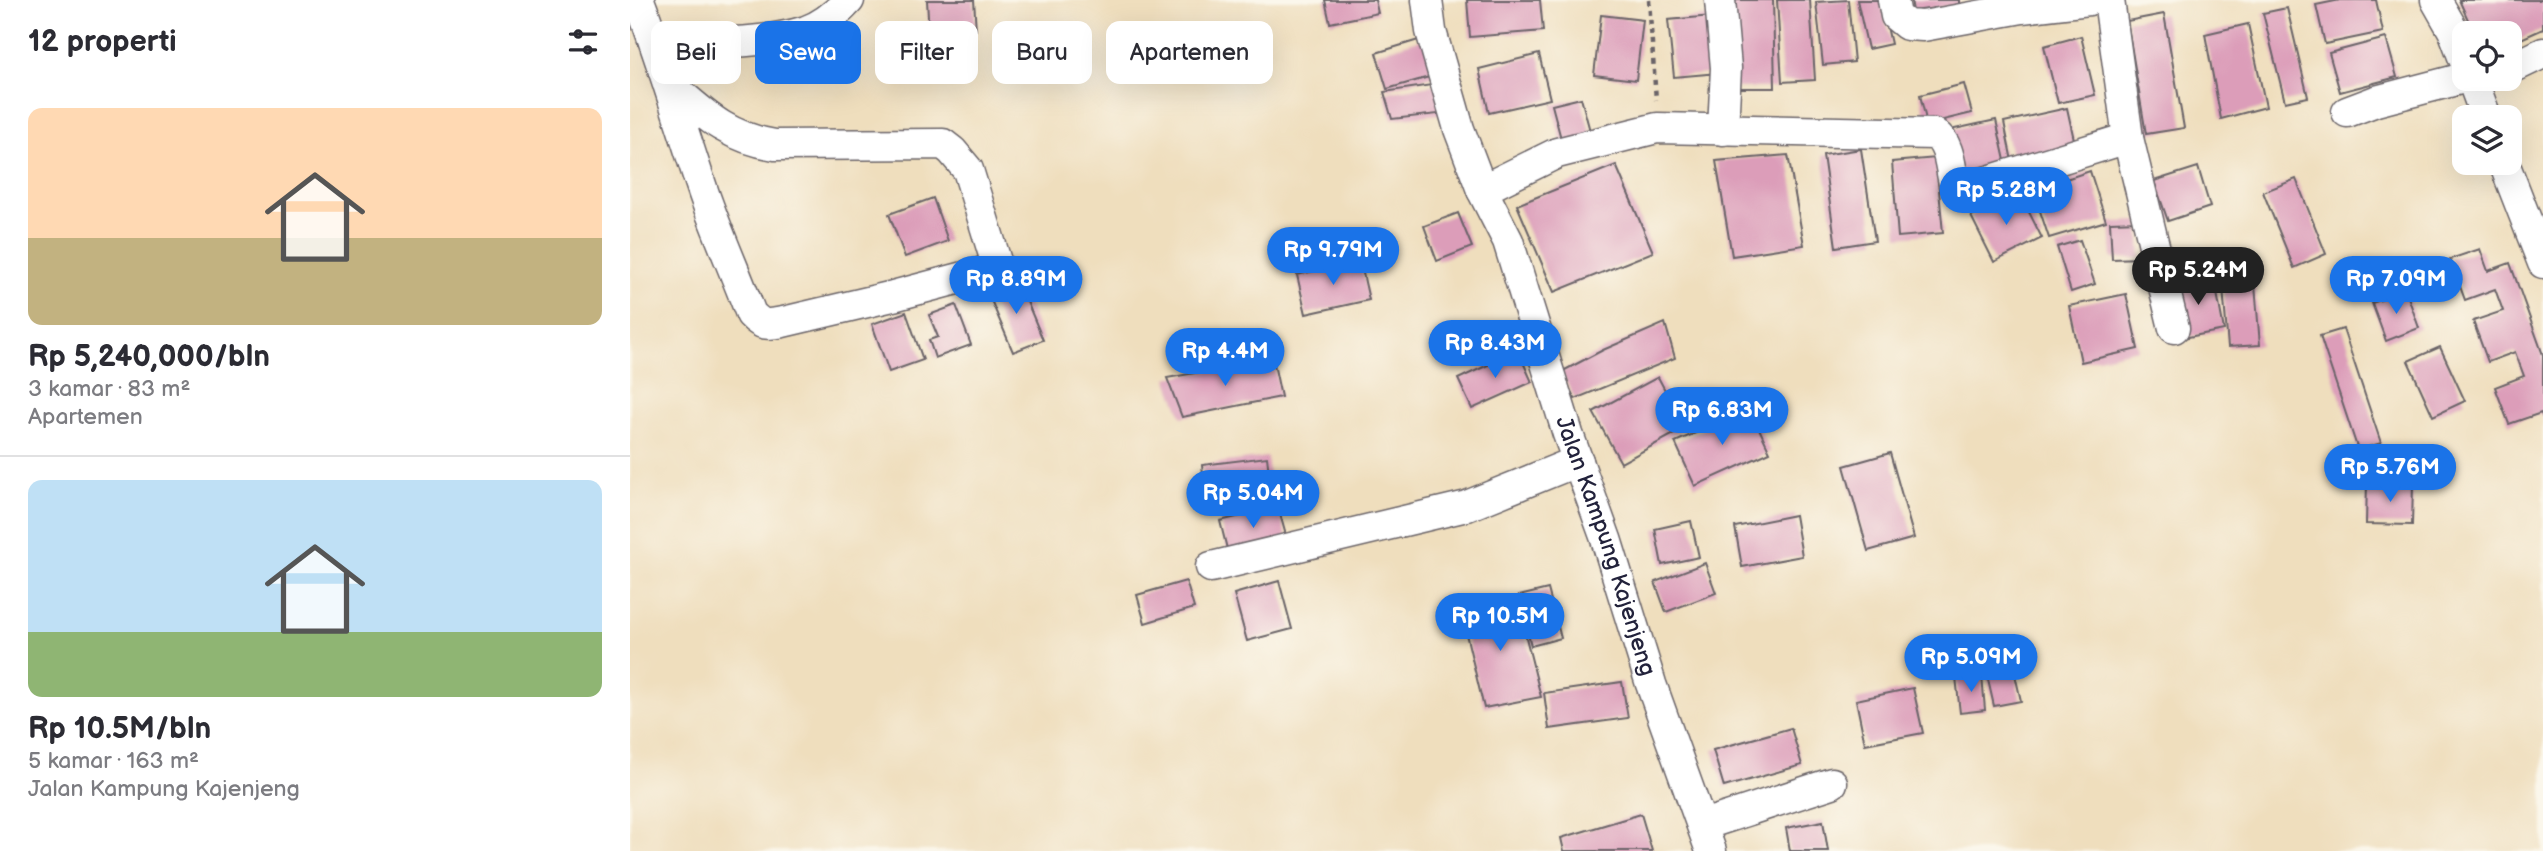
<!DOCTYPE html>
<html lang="id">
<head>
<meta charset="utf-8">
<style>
	body { margin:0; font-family:"Balsamiq Sans",sans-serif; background:#f2f2f3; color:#2b2b33; height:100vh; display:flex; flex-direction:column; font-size:26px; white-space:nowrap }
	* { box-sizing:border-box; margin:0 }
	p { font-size:23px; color:#7c7c81 }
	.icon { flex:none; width:38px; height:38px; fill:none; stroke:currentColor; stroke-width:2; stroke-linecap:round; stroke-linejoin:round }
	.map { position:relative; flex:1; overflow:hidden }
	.drawer { display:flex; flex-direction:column; background:#fff; width:630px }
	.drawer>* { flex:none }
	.hud { position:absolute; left:21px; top:21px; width:665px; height:63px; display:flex; gap:14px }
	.buttons { position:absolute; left:1822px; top:21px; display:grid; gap:14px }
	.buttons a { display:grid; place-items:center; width:70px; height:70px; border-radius:14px; background:#fff; box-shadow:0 7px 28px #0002; font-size:35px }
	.price { position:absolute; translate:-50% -60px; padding:0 16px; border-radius:24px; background:#1a73e8; color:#fff; font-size:23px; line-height:46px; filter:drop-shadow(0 2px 4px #0008) }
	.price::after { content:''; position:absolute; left:50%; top:42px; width:21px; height:16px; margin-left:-10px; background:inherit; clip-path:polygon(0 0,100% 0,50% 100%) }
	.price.current { background:#222; color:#fff }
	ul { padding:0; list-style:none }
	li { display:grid; align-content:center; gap:14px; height:371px; padding:0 28px }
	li+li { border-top:2px solid #e1e1e2 }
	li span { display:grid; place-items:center; height:217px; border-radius:14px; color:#555 }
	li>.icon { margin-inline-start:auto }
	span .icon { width:126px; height:126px; fill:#fffc; stroke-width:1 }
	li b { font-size:30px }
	h2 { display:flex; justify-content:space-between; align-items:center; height:84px; padding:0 28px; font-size:30px }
	.pill { padding:0 24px; border-radius:14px; background:#fff; box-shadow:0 7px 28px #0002; font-size:24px; line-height:63px }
	.pill.current { background:#1a73e8; color:#fff }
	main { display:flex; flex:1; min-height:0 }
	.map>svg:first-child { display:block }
	.building { fill:#dc9db9 }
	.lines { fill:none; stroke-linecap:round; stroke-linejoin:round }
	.street-casing { stroke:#6a6468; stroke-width:33 }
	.path { stroke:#6a6468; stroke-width:4.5; stroke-dasharray:5 5; stroke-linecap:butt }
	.street { stroke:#fff; stroke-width:30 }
	.labels { text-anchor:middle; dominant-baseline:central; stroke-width:7; stroke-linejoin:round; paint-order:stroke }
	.street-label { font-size:23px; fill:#22223b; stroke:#fbf7ec }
</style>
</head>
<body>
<main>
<section class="drawer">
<h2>12 properti<svg class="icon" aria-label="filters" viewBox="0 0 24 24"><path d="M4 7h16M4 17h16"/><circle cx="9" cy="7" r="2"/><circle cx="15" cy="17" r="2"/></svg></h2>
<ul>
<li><span style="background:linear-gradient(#ffd9b3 60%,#c2b280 0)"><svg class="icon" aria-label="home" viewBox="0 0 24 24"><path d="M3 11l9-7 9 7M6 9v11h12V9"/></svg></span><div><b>Rp 5,240,000/bln</b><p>3 kamar · 83 m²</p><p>Apartemen</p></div></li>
<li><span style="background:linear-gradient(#bfe0f5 70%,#8fb573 0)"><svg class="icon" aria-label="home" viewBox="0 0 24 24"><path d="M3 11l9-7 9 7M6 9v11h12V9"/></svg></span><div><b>Rp 10.5M/bln</b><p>5 kamar · 163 m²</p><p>Jalan Kampung Kajenjeng</p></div></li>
</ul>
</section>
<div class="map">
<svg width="1913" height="851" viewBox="0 0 1913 851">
	<rect width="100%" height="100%" fill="#fbf7ec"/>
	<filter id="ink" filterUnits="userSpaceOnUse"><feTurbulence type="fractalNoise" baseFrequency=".0143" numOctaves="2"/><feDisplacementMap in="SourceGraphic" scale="14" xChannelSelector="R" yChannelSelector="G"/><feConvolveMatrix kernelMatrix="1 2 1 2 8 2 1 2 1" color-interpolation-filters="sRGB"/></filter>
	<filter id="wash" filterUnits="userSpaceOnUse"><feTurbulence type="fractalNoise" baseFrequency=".00686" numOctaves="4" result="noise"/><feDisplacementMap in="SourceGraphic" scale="28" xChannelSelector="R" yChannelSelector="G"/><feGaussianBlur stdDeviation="1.57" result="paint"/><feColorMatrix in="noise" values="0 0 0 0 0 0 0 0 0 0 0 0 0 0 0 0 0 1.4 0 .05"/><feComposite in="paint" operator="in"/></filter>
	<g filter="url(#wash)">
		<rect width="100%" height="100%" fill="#efdebd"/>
		<g id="blocks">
			<g class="building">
				<polygon points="297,0 344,0 346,30 299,33"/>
				<polygon points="695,0 745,0 748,13 700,23"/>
				<polygon points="837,0 910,0 913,31 840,37"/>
				<polygon points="1101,0 1143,0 1145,88 1102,88"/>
				<polygon points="1147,0 1180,0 1185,80 1152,82"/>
				<polygon points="1218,0 1224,62 1193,65 1186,2"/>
				<polygon points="1227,0 1251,0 1261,44 1238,49"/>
				<polygon points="1281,0 1329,0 1329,5 1283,11"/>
				<polygon points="1710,0 1746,0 1753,32 1695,44 1686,5"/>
				<polygon points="1829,0 1913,0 1913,29 1880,44 1880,33 1844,33"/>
				<polygon points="1657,8 1678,97 1655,102 1633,13"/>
				<polygon points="1534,14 1554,128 1516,134 1497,21"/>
				<polygon points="971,15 1013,20 1006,80 964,75"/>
				<polygon points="1082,16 1088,73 1044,77 1038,20"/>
				<polygon points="1618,24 1636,107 1591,119 1575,34"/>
				<polygon points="1451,36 1465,95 1428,103 1414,46"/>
				<polygon points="795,38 806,75 757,89 746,53"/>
				<polygon points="1756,38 1767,77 1710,92 1699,53"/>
				<polygon points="909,54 920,99 859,113 849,69"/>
				<polygon points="808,84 818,113 762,119 754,92"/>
				<polygon points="1334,84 1342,113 1297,124 1290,95"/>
				<polygon points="951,98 963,142 934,150 922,105"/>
				<polygon points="1437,108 1447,153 1383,166 1374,122"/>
				<polygon points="1366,120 1378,174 1332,184 1320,130"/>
				<polygon points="1231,149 1245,241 1206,247 1193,155"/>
				<polygon points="1158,155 1174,245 1102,256 1086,161"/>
				<polygon points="1306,158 1313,233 1268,237 1262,162"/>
				<polygon points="986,165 1023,252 924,292 887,205"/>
				<polygon points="1568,167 1580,207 1538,221 1524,181"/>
				<polygon points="1460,171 1476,221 1419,238 1403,190"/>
				<polygon points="1666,179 1696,254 1664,268 1633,192"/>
				<polygon points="1389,192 1412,238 1364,262 1341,216"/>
				<polygon points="303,198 318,241 275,257 259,214"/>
				<polygon points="828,213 842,247 807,261 794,226"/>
				<polygon points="1509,221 1511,258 1482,259 1480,222"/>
				<polygon points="1450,240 1465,284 1441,292 1427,247"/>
				<polygon points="1850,249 1858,271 1880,263 1913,355 1913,418 1911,413 1879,424 1865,387 1894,376 1885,352 1858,362 1843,321 1873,311 1865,289 1835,300 1820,259"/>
				<polygon points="730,260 739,300 676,314 667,275"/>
				<polygon points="1624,273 1630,345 1598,347 1592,276"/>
				<polygon points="1584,277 1594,330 1553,338 1542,285"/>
				<polygon points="388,280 413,340 383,352 358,293"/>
				<polygon points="1776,291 1789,328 1756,341 1742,303"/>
				<polygon points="1496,294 1508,349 1451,362 1439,306"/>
				<polygon points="326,305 341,345 305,358 299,340 308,337 299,315"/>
				<polygon points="276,312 293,360 259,372 242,324"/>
				<polygon points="1035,323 1045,358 945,399 931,372 973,350"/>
				<polygon points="1713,329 1751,443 1728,450 1690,336"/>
				<polygon points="1810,347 1835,401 1803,416 1778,361"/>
				<polygon points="888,351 902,382 842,409 828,379"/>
				<polygon points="643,359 651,397 552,417 537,378"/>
				<polygon points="1028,377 1055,428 991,463 963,412"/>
				<polygon points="1120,409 1140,452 1065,486 1045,442"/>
				<polygon points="1260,453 1284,538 1238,551 1214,466"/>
				<polygon points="637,457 642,498 577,507 572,465"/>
				<polygon points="1737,482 1783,483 1782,525 1736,524"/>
				<polygon points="648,507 657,539 598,553 590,521"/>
				<polygon points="1165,515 1172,556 1112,567 1105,527"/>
				<polygon points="1061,521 1069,557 1032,565 1025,529"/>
				<polygon points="1075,563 1086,593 1036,612 1025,582"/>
				<polygon points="556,581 564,608 515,623 507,595"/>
				<polygon points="649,581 662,629 617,641 604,594"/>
				<polygon points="918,589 931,638 901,646 889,596"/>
				<polygon points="887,602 911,697 854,708 829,605"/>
				<polygon points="1381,657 1391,701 1364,706 1354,662"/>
				<polygon points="1352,675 1355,710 1330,713 1326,677"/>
				<polygon points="992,682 998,718 919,729 914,693"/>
				<polygon points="1283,688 1293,733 1235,744 1226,700"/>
				<polygon points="1161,728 1172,765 1094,787 1083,750"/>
				<polygon points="1011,814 1022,851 934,851 931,838"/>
				<polygon points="1193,821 1198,851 1160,851 1156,828"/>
			</g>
		</g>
	</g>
	<g filter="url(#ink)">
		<use href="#blocks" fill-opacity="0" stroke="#6a6468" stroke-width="2"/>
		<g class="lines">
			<g class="street-casing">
				<g id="street">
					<path d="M9,0C33,64 52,129 74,194C88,234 106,274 121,314C132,326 137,325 153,322L263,296L368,268L338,170L322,151L313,144L145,145C95,137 73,113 37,82"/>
					<path id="s1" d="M797,0L801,31L829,129L852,190L878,241L938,434L976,539L1021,684L1081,851"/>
					<polyline points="1090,0 1096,68 1093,130"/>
					<polyline points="1263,0 1266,16 1277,25 1293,26 1392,8 1459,0"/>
					<polyline points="1479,0 1498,138 1544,328"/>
					<polyline points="1806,0 1823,30 1834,59"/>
					<path d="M26,44C73,42 131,45 176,31C193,25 207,13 219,0"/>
					<polyline points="1880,69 1913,53"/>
					<polyline points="1842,79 1856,117"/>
					<polyline points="1717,112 1746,101 1834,78"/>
					<polyline points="1874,163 1913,263"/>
					<path d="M852,190L927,153L1027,128L1305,134C1320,144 1320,167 1324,183L1328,188L1332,189L1498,138"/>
					<polyline points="581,567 837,506 948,461"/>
					<polyline points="1073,825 1202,783"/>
				</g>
			</g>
			<polyline class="path" points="1019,0 1026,100"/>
			<use href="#street" class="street"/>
		</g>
	</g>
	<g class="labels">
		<g class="street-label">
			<text stroke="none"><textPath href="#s1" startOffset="576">Jalan Kampung Kajenjeng</textPath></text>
		</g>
	</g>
</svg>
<div class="buttons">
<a><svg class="icon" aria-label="locate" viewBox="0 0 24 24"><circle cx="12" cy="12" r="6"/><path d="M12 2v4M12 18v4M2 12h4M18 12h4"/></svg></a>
<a><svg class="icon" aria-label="layers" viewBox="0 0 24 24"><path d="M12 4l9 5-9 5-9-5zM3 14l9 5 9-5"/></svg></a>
</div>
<b class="price" style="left:1376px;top:227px">Rp 5.28M</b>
<b class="price" style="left:703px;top:287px">Rp 9.79M</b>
<b class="price current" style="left:1568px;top:307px">Rp 5.24M</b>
<b class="price" style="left:386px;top:316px">Rp 8.89M</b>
<b class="price" style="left:1766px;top:316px">Rp 7.09M</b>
<b class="price" style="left:865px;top:380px">Rp 8.43M</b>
<b class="price" style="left:595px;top:388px">Rp 4.4M</b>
<b class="price" style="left:1092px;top:447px">Rp 6.83M</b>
<b class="price" style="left:1760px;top:504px">Rp 5.76M</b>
<b class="price" style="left:623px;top:530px">Rp 5.04M</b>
<b class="price" style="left:870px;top:653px">Rp 10.5M</b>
<b class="price" style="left:1341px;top:694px">Rp 5.09M</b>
<div class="hud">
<a class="pill">Beli</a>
<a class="pill current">Sewa</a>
<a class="pill">Filter</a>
<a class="pill">Baru</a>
<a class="pill">Apartemen</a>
</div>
</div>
</main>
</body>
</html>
